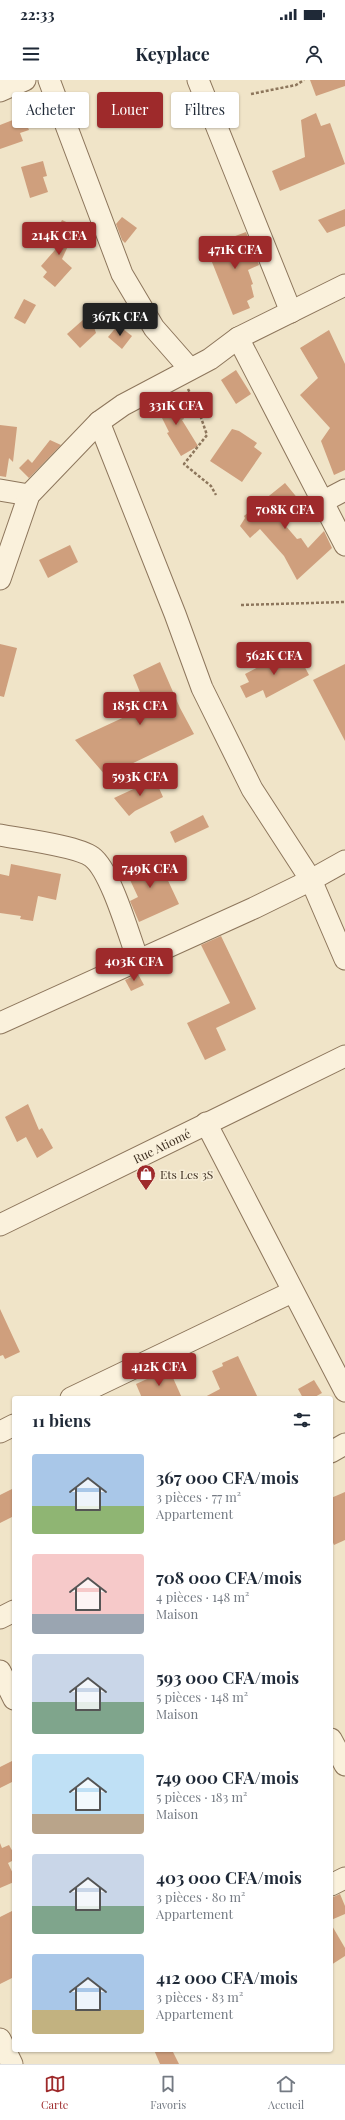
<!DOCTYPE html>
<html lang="fr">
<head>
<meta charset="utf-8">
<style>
	body { margin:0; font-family:"Playfair Display",serif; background:#f6f6f7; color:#1f2937; height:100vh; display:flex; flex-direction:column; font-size:15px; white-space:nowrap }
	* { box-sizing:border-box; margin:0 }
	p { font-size:13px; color:#747a83 }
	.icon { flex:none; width:22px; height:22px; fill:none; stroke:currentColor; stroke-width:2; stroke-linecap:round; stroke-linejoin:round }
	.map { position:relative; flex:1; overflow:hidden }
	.drawer { position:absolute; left:12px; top:1316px; width:321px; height:656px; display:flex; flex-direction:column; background:#fff; border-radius:4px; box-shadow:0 1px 3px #0004 }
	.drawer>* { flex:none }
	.top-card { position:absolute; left:12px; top:12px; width:321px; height:36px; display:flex; gap:8px }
	.price { position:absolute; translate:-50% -34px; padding:0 9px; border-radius:4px; background:#9e2a2b; color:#fff; font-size:13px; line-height:26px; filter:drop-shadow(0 1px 2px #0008) }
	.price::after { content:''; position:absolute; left:50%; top:24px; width:12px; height:9px; margin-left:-6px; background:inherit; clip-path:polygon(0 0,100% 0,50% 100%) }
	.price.on { background:#222; color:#fff }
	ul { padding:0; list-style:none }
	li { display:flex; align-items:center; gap:12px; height:100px; padding:0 20px }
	li span { display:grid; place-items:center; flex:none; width:112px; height:80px; border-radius:4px; color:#555 }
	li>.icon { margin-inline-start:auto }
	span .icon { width:48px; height:48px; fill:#fffc; stroke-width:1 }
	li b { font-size:17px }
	h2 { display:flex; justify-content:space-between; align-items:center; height:48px; padding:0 20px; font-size:17px }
	.tag { padding:0 14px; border-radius:4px; background:#fff; box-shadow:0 1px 3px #0004; font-size:14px; line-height:36px }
	.tag.on { background:#9e2a2b; color:#fff }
	.status { display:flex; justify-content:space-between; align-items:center; height:28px; padding:0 20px; background:#fff; direction:ltr }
	.status svg { height:11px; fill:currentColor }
	header { display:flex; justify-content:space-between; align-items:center; height:52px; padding:0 20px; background:#fff; font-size:18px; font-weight:700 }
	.tab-bar { display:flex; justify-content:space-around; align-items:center; height:56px; border-top:1px solid #e0e1e3; background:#fff; font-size:11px; color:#747a83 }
	.tab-bar a { display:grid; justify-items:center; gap:2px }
	.tab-bar .on { color:#9e2a2b }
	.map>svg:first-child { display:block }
	.building { fill:#cf9f7d }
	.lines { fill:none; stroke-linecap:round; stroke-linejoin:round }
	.minor-casing { stroke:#8d765c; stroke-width:23 }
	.path { stroke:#8d765c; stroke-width:2.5; stroke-dasharray:3 2; stroke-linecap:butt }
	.minor { stroke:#faf1dc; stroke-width:21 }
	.labels { text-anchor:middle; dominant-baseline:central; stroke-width:3; stroke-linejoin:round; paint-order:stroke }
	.street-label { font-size:12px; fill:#3d2e20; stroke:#f7eed8 }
	.poi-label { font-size:12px; fill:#3d2e20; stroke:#f7eed8; text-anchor:start }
</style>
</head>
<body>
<div class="status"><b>22:33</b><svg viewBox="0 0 49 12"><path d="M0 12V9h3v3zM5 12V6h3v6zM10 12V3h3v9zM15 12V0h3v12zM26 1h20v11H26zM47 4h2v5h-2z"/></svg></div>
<header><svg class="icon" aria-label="menu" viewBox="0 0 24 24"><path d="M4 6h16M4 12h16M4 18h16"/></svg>Keyplace<svg class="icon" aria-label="person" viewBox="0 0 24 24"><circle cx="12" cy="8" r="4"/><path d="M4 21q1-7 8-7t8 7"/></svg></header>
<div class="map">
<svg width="345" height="1984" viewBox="0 0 345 1984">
	<rect width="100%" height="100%" fill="#f0e4c8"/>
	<g class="building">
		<polygon points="310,0 345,0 345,6 316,16"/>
		<polygon points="316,33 321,46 330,43 345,84 280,111 272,91 305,77 301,40"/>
		<polygon points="23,36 29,50 20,53 23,61 0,69 0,45"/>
		<polygon points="43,81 47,96 43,97 48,112 30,118 21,87"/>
		<polygon points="345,129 345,146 327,153 318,140"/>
		<polygon points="122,137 137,148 125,163 122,160 116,144"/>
		<polygon points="62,140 77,147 62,179 72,188 55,207 43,197 47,192 41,186 61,163 57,161 60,153 57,150"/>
		<polygon points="246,152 259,185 248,190 253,204 251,205 254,217 247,221 250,228 233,235 206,167"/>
		<polygon points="24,219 36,225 25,244 14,238"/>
		<polygon points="91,238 96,253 80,268 67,254 84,239"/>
		<polygon points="118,245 132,256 122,269 108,257"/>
		<polygon points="329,250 345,284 345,390 334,395 321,361 330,348 300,315 318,298 300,268"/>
		<polygon points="236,290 251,314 236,324 221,300"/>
		<polygon points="173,315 184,339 182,340 198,366 181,376 167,353 169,352 155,324"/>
		<polygon points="0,345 17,347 13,382 9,378 6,397 0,396"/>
		<polygon points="232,349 239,351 257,363 254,367 262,373 242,402 210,381"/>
		<polygon points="50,360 61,365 29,398 19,388 28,379 32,383"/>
		<polygon points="285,403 304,426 285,445 297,459 301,458 308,468 324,451 332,468 297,500 284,476 260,449 250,458 240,446 245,438 244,436"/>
		<polygon points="70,465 78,482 48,498 39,480"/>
		<polygon points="0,564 17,568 4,617 0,616"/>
		<polygon points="289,571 294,582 300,578 309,595 266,618 263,610 246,618 240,606 249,602 245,594"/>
		<polygon points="160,582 180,628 194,654 106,696 75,660 146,627 133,595"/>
		<polygon points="345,584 345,661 313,600"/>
		<polygon points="155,699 163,717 135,731 129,736 114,718"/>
		<polygon points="203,735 209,747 175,763 170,752"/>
		<polygon points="156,775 179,824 139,842 130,821 138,817 124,787 137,781 138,783"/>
		<polygon points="11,784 61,794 56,820 38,816 33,841 20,839 21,836 0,833 0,794 9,796"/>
		<polygon points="221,856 256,929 216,948 226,970 205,980 187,943 230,923 201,865"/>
		<polygon points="138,894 144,905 131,911 125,900"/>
		<polygon points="28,1024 39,1050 42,1048 53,1068 37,1078 26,1057 17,1062 5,1037"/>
		<polygon points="0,1229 20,1272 5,1279 3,1275 0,1276"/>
		<polygon points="238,1276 258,1318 203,1318 220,1309 212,1291 223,1286 222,1283"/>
		<polygon points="169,1289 182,1318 142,1318 136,1304"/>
		<polygon points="314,1300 322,1313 313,1318 303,1318 298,1309"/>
		<polygon points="14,1408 14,1436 0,1443 0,1415"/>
		<polygon points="345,1412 345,1460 334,1465 331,1458 331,1418"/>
		<polygon points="14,1680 14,1701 0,1708 0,1687"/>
		<polygon points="0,1763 2,1768 9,1765 14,1774 14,1780 8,1783 14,1796 14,1802 0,1808"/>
		<polygon points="340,1814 345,1826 345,1834 331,1840 331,1818"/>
		<polygon points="14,1830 14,1897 0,1904 0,1837"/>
		<polygon points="331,1844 345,1868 345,1876 331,1885"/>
		<polygon points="154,1970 172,1970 179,1984 160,1984"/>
	</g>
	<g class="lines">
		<g class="minor-casing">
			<g id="minor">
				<polyline points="49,0 122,194 154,248 190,289"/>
				<polyline points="198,0 291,232"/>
				<polyline points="0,11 25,0"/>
				<polyline points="238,258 345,465"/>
				<polyline points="99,342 175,534 202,608 252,709 311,800 345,879"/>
				<polyline points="0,410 29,415"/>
				<polyline points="324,421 345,410"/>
				<polyline points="0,499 29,415 99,342 123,325 210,279 238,258 345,205"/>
				<path d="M0,755C20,759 78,766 92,777C111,791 129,856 138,880"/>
				<polyline points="0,943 254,828 311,800 345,781"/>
				<polyline points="206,1043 345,1311"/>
				<path id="s1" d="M0,1145L345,976"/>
				<polyline points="71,1318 292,1212"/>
				<polyline points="0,1352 14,1345"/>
				<polyline points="331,1372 345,1364"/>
				<polyline points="0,1538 14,1531"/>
				<polyline points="0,1591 14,1619"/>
				<polyline points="331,1659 345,1685"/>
				<polyline points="331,1805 345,1798"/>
				<polyline points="0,1959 12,1984"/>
			</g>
		</g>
		<g class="path">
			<polyline points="251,14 296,5 304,0"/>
			<polyline points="188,309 198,329 207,355 184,384 211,406 216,415"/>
			<polyline points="241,525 345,522"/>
		</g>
		<use href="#minor" class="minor"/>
	</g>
	<defs>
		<g id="shop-pin" transform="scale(1)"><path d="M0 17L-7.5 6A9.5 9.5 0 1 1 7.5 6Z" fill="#9e2a2b" stroke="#f7eed8"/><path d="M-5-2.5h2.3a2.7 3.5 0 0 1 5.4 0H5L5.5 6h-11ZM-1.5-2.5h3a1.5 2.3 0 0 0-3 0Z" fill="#fff"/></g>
	</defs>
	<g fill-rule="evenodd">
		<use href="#shop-pin" x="146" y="1094"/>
	</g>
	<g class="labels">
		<g class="street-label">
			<text stroke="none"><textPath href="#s1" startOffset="180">Rue Atiomé</textPath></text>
		</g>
		<g class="poi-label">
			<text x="160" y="1094">Ets Les 3S</text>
		</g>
	</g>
</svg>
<b class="price" style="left:59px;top:176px">214K CFA</b>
<b class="price" style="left:235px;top:190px">471K CFA</b>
<b class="price on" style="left:120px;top:257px">367K CFA</b>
<b class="price" style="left:176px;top:346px">331K CFA</b>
<b class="price" style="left:285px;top:450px">708K CFA</b>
<b class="price" style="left:274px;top:596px">562K CFA</b>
<b class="price" style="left:140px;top:646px">185K CFA</b>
<b class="price" style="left:140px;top:717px">593K CFA</b>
<b class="price" style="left:150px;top:809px">749K CFA</b>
<b class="price" style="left:134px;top:902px">403K CFA</b>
<b class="price" style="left:159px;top:1307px">412K CFA</b>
<div class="top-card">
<a class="tag">Acheter</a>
<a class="tag on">Louer</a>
<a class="tag">Filtres</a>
</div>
<section class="drawer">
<h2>11 biens<svg class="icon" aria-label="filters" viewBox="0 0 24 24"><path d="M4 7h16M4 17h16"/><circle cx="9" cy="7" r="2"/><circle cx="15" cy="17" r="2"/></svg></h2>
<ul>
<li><span style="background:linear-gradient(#a9c7e8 65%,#8fb573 0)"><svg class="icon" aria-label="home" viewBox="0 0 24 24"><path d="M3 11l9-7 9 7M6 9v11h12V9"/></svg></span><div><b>367 000 CFA/mois</b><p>3 pièces · 77 m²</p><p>Appartement</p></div></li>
<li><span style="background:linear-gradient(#f6c9c9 75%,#9aa5b1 0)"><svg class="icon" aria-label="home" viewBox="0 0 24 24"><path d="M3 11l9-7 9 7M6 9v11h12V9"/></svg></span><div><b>708 000 CFA/mois</b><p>4 pièces · 148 m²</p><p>Maison</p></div></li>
<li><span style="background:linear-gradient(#c9d6e8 60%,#7fa58c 0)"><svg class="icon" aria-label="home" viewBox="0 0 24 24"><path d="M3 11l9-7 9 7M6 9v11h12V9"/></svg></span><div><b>593 000 CFA/mois</b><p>5 pièces · 148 m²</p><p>Maison</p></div></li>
<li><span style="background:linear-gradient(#bfe0f5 75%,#b9a48a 0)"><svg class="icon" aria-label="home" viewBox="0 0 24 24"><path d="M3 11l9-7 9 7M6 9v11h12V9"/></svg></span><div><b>749 000 CFA/mois</b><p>5 pièces · 183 m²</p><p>Maison</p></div></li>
<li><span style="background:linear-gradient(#c9d6e8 65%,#7fa58c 0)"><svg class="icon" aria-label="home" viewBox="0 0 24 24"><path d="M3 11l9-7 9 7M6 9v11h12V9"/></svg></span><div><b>403 000 CFA/mois</b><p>3 pièces · 80 m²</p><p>Appartement</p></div></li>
<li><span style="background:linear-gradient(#a9c7e8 70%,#c2b280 0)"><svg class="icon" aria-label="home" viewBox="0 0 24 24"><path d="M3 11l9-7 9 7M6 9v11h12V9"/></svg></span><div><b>412 000 CFA/mois</b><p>3 pièces · 83 m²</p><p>Appartement</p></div></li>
</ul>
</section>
</div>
<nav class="tab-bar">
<a class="on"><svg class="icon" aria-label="map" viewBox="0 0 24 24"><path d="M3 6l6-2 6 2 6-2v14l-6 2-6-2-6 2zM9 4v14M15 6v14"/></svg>Carte</a>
<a><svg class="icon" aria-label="saved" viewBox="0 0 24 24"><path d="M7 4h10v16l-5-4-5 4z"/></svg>Favoris</a>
<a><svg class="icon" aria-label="home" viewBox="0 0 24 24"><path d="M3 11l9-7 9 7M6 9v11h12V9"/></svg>Accueil</a>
</nav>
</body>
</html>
